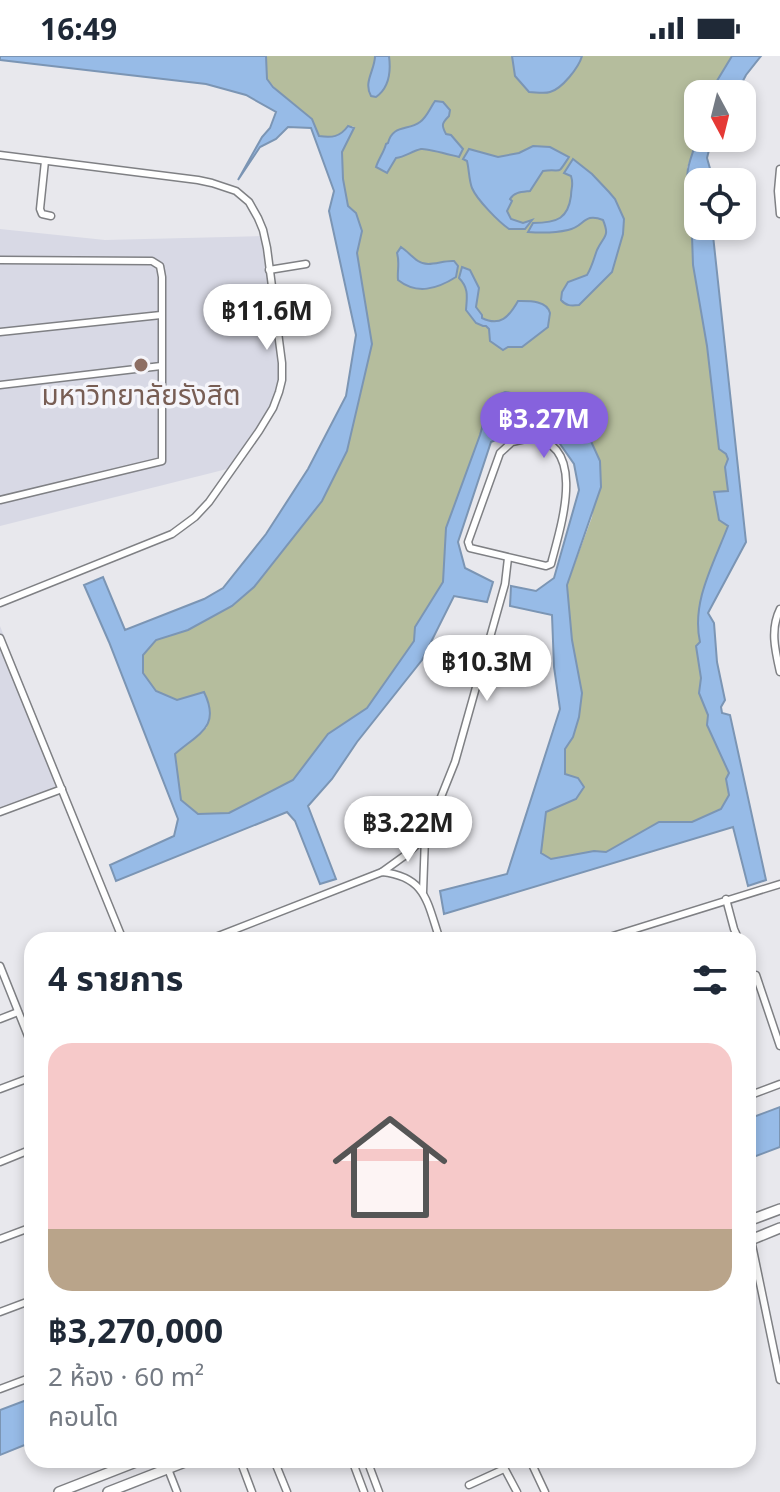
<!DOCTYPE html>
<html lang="th">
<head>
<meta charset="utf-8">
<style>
	body { margin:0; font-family:"Noto Sans","Noto Sans Thai",sans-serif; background:#f6f6f7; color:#1f2937; height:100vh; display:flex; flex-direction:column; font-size:30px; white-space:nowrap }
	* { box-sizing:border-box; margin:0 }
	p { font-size:26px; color:#747a83 }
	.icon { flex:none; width:44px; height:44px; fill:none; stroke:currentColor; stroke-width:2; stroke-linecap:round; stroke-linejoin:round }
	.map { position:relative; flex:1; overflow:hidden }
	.side { position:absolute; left:24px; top:876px; width:732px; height:536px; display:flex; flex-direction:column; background:#fff; border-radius:24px; box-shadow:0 4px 12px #0003 }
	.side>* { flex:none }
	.needle { width:52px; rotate:173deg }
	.buttons { position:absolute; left:684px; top:24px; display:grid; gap:16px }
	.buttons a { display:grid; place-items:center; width:72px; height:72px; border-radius:16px; background:#fff; box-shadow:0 4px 12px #0003; font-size:40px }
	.price { position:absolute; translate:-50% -68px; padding:0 18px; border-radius:28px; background:#fff; color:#222; font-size:26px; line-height:52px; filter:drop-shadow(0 2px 4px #0008) }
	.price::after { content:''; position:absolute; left:50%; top:48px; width:24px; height:18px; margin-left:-12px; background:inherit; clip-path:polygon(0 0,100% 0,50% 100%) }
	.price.current { background:#8662dd; color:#fff }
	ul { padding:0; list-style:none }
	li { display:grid; align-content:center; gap:16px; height:424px; padding:0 24px }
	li+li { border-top:2px solid #e0e1e3 }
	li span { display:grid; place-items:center; height:248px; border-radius:24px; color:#555 }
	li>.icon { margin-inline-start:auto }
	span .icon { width:144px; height:144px; fill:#fffc; stroke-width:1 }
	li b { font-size:34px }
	h2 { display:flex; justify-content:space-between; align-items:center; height:96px; padding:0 24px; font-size:34px }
	.status { display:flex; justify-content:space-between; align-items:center; height:56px; padding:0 40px; background:#fff; direction:ltr }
	.status svg { height:22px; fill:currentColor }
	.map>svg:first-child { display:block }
	.built { fill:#d8d9e5 }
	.green { fill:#b5bd9d }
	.water { fill:#97bbe7; stroke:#7b95b4; stroke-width:2 }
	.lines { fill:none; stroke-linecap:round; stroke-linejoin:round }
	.street-casing { stroke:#7f8084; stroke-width:9 }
	.primary-casing { stroke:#7f8084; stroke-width:12 }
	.street { stroke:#fff; stroke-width:6 }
	.primary { stroke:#fff; stroke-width:9 }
	.education-dot { fill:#8d6e63; stroke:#f5f5fa; stroke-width:3 }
	.labels { text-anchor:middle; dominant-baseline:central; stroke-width:7; stroke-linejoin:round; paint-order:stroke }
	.education-label { font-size:28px; fill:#785e54; stroke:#f5f5fa }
</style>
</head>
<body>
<div class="status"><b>16:49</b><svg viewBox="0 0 49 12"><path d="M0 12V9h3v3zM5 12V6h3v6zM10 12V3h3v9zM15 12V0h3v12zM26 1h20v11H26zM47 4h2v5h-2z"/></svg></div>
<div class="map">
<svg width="780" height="1436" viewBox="0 0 780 1436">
	<rect width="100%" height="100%" fill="#e8e8ed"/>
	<g class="built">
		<polygon points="0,173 105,184 266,180 283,324 274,353 239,410 0,470"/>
		<polygon points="0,570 65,731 0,754"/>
	</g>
	<path class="green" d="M266,0H732L709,38H698V82L687,112V130L691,143L693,209L707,290L719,393L726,398L728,403L725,411L729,435L714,437L729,470C714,506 691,546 700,586L696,591L701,622L699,637L708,659L707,669L729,717L727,723L729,739L721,753L693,766H659L606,796L594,795L551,803L541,797L546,756L576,743L565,719V692L573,681L579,661L582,637L572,584L567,529L592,461L600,405L490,343L480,379L446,472L443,526L415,571L414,585L367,652L328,678L293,724L229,757L198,758L181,744L175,698L207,671L177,644L156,635L143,617V599L156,584L188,574L232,550L254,531L347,395L372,289L357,197L362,175L356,157L348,150L343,123L342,96L354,72L353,70C341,79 333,82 319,80L267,23Z"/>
	<g class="water">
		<path d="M0,0H266L267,23L273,31L312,63L319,80C332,82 340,81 348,70L354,72L342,96L343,123L348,150L356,157L362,175L357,197L372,288L347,395L322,445L254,531L232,550L188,574L156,584L143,599V617L156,635L177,644L204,636C221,671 199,677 175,698L181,744L198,758L229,757L293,724L328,678L367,652L414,585L415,571L443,526L446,472L480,379L490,343L505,336L574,348L600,405L601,431L567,529L572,584L582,637L579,661L573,681L565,693V718L578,722L584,731L576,743L546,756L541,797L551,803L594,795L606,796L659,766H692L721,753L729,739L726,723L729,717L707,669L708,659L699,637L701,622L696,590L700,586C691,546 714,507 728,470L719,464L714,436L728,435L725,411L728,403L726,398L719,393L707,290L693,209L691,151L687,146L691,143C683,118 689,106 698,82H712L707,102L711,116L709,126H698V170H712L746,486L708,557L714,567L717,606L725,644L721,651L722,657L730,659L766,824L748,830L733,771L444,858L440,835L507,818L560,653L554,611L552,559L510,550L511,530L536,535L554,522L579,434L574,408L560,388L540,374L516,375L491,386L458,486L465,512L493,526L487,546L454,540L422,604L357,686L332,723L308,750L336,823L320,828L295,765L287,756L116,825L110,809L174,780L178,763L109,586L84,529L103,521L125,574L204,543L223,532L266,478L308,413L346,340L356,279L329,155L334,135L311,72L288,71L276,83L260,91L238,124L262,81L270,72L276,56L246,39L206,28L0,4Z"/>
		<path d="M375,0H389C391,15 390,31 376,41L371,40C363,26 375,14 375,0Z"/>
		<path d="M512,0H582C579,11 562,33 550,36C544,38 535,36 529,36L515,20Z"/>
		<polygon points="732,0 761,0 746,19 736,38 709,38"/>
		<path d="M435,45L443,46L450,54L449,60C442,67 441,69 446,78L451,79L463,93L459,101C451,99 426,92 421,93C412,95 405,101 396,102L387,117L376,111C379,102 384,96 386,88L388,87C393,68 408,75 420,66C427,61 430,52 435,45Z"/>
		<path d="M533,90L550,91L569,101C556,121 563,112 543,115L530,135C522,136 514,136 510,143L512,145L507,155L511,163L523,167L532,164L525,173H509C499,166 477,144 472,132C469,124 469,113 467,105L463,103L469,93L498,101L519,97Z"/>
		<path d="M573,103L592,118L609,136L615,143L624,163L623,178L612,216L579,249C571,250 566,250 561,244L562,236L568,226L587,219C592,211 594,202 597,194C604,179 610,181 603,164C583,156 585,171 568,174C555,177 541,177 528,176L533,167C558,167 568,162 571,140C571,131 574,129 571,120L564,117Z"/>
		<path d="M401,191C407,195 412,201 418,205C428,212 442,204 454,205L458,210L456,221C437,233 417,239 398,224C397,215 400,207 397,197Z"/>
		<path d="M462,211L470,214L479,232L476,251L482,259V262C500,271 509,261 518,245C528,245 547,244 550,257C550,258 548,269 548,271L522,291H508L503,294L490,285L489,273L486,270H483L476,267L466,254C467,241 469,232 459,222Z"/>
		<polygon points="780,1051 780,1091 748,1103 748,1063"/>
		<polygon points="32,1342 32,1386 0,1399 0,1354"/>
	</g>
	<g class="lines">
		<g class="street-casing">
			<g id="street">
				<polyline points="0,99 198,124 212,127 236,135 249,146 258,162 263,174 267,192 282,307 282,324 279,336 273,352 259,375 209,446 195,461 172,478 0,547"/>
				<polyline points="45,105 40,153 42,158 51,160"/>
				<polyline points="780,113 778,135 780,158"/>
				<polyline points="0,204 152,205 160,210 162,221 162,405 0,444"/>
				<polyline points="269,214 306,208"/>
				<polyline points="0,276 161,259"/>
				<polyline points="0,329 161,310"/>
				<path d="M530,382C588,386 561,470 552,504L551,508L546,510L470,492L468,486L500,397L512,386Z"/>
				<path d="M780,553C770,573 775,594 780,616"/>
				<polyline points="0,582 123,884"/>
				<polyline points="0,756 62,733"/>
				<polyline points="382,816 407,798 425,781"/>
				<polyline points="423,836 425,781 455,706 505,528 508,502"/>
				<polyline points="726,843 734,873 739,884"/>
				<path d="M208,884L382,816C427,821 427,847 440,884"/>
				<polyline points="600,884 780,828"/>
				<polyline points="0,910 32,990"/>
				<polyline points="756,919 780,990"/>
				<polyline points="0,963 18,956"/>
				<polyline points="0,1033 32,1021"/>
				<polyline points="748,1040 780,1028"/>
				<polyline points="0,1106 32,1093"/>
				<polyline points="0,1183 32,1171"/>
				<polyline points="751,1184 780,1324"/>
				<polyline points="0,1256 32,1244"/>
				<polyline points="0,1333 32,1321"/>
				<polyline points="240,1404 252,1436"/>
				<polyline points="274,1404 287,1436"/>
				<polyline points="352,1404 364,1436"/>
				<polyline points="367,1404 379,1436"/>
				<polyline points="500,1404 517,1436"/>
				<polyline points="530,1404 545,1436"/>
				<polyline points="168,1413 177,1436"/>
				<polyline points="469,1429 504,1413"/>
			</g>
		</g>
		<g class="primary-casing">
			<g id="primary">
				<polyline points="748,1165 780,1153"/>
				<polyline points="748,1185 780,1172"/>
				<polyline points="59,1436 141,1404"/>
				<polyline points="108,1436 190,1404"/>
			</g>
		</g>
		<use href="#street" class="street"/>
		<use href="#primary" class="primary"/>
	</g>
	<circle class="education-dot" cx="141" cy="309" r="8"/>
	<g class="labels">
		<g class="education-label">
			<text x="141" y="338">มหาวิทยาลัยรังสิต</text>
		</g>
	</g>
</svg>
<div class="buttons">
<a><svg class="needle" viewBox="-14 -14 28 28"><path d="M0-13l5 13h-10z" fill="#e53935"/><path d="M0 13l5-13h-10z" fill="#747a83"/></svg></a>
<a><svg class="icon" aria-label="locate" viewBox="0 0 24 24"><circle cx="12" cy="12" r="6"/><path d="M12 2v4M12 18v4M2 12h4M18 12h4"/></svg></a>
</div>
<b class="price" style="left:267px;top:296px">฿11.6M</b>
<b class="price current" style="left:544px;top:404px">฿3.27M</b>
<b class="price" style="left:487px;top:647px">฿10.3M</b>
<b class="price" style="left:408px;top:808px">฿3.22M</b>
<section class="side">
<h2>4 รายการ<svg class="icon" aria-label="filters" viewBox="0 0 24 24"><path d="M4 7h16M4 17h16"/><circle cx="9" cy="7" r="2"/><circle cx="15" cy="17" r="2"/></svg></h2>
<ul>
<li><span style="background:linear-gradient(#f6c9c9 75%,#b9a48a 0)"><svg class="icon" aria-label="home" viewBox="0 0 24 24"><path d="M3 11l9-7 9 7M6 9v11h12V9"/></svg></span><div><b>฿3,270,000</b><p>2 ห้อง · 60 m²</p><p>คอนโด</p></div></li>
</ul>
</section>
</div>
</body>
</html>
